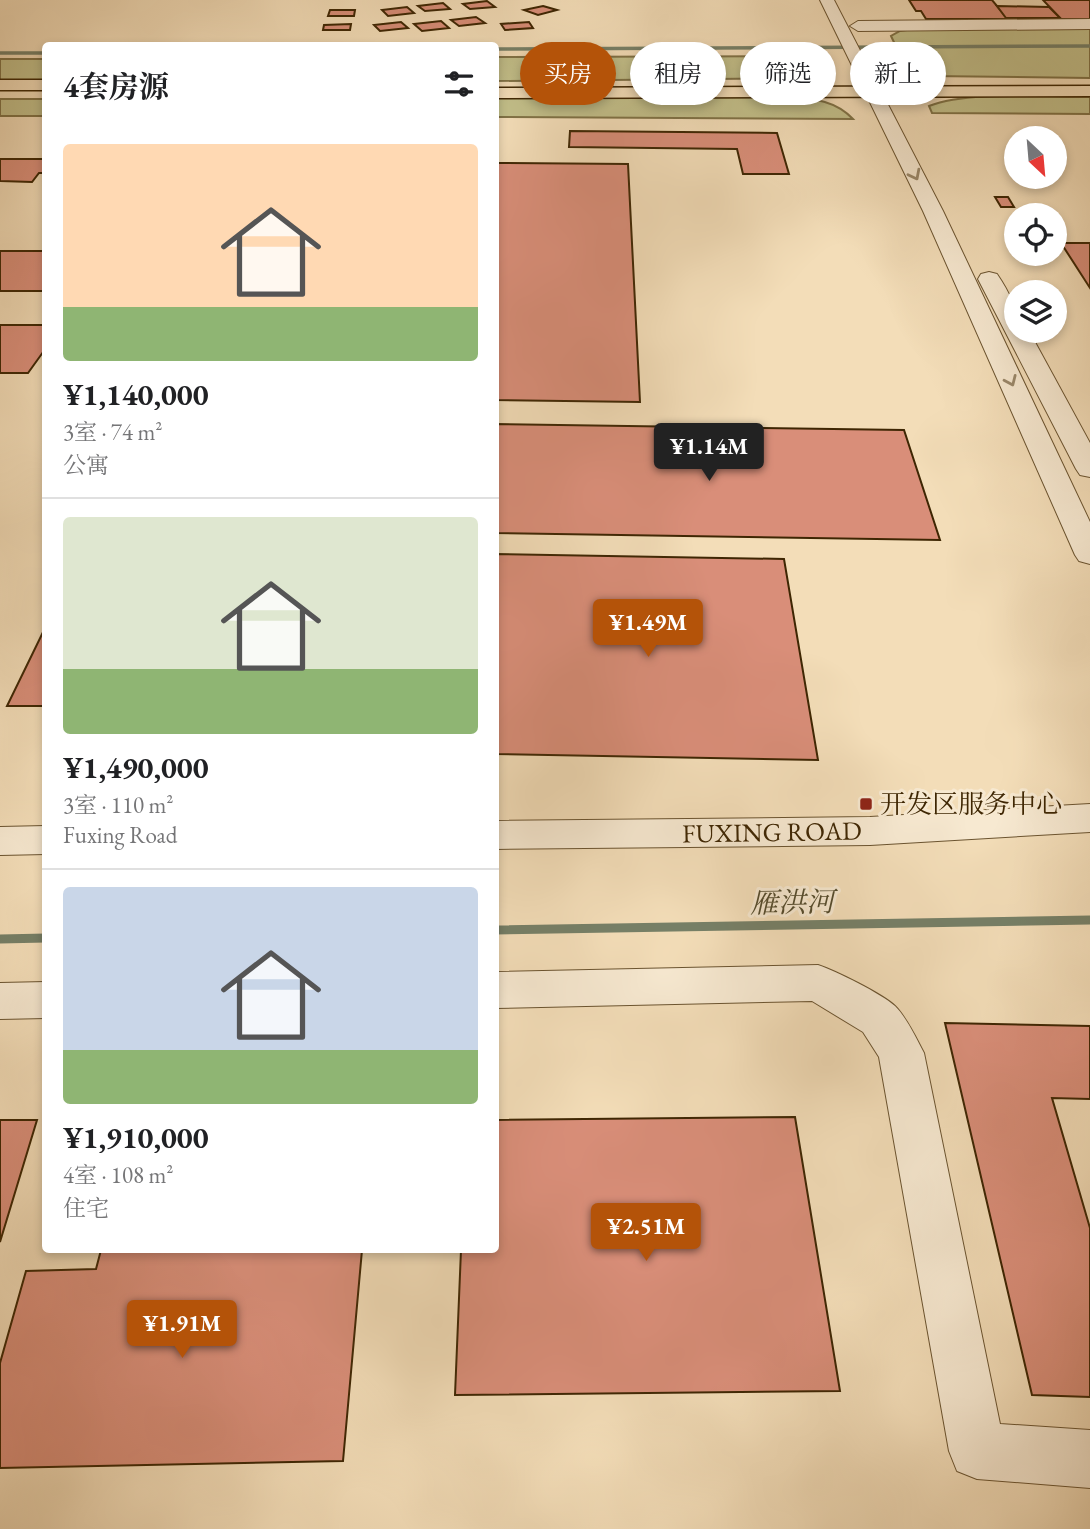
<!DOCTYPE html>
<html lang="zh">
<head>
<meta charset="utf-8">
<style>
	body { margin:0; font-family:"EB Garamond","Noto Serif SC",serif; background:#f2f2f2; color:#202124; height:100vh; display:flex; flex-direction:column; font-size:26px; white-space:nowrap }
	* { box-sizing:border-box; margin:0 }
	p { font-size:23px; color:#757577 }
	.icon { flex:none; width:38px; height:38px; fill:none; stroke:currentColor; stroke-width:2; stroke-linecap:round; stroke-linejoin:round }
	.map { position:relative; flex:1; overflow:hidden }
	.side { position:absolute; left:42px; top:42px; width:457px; height:1211px; display:flex; flex-direction:column; background:#fff; border-radius:7px; box-shadow:0 4px 10px #0003 }
	.side>* { flex:none }
	.guide { position:absolute; left:520px; top:42px; width:464px; height:63px; display:flex; gap:14px }
	.needle { width:46px; rotate:154deg }
	.fabs { position:absolute; left:1004px; top:126px; display:grid; gap:14px }
	.fabs a { display:grid; place-items:center; width:63px; height:63px; border-radius:50%; background:#fff; box-shadow:0 4px 10px #0003; font-size:35px }
	.price { position:absolute; translate:-50% -60px; padding:0 16px; border-radius:7px; background:#b45309; color:#fff; font-size:23px; line-height:46px; filter:drop-shadow(0 2px 4px #0008) }
	.price::after { content:''; position:absolute; left:50%; top:42px; width:21px; height:16px; margin-left:-10px; background:inherit; clip-path:polygon(0 0,100% 0,50% 100%) }
	.price.current { background:#222; color:#fff }
	ul { padding:0; list-style:none }
	li { display:grid; align-content:center; gap:14px; height:371px; padding:0 21px }
	li+li { border-top:2px solid #e0e0e0 }
	li span { display:grid; place-items:center; height:217px; border-radius:7px; color:#555 }
	li>.icon { margin-inline-start:auto }
	span .icon { width:126px; height:126px; fill:#fffc; stroke-width:1 }
	li b { font-size:30px }
	h2 { display:flex; justify-content:space-between; align-items:center; height:84px; padding:0 21px; font-size:30px }
	.pill { padding:0 24px; border-radius:32px; background:#fff; box-shadow:0 4px 10px #0003; font-size:24px; line-height:63px }
	.pill.current { background:#b45309; color:#fff }
	.map>svg:first-child { display:block }
	.green { fill:#c2bf8a; stroke:#807246; stroke-width:2 }
	.lines { fill:none; stroke-linecap:round; stroke-linejoin:round }
	.stream-far1 { stroke:#768068; stroke-width:3.5 }
	.stream { stroke:#768068; stroke-width:9 }
	.building { fill:#d98e79; stroke:#3e2603; stroke-width:2 }
	.minor-casing { stroke:#6b5430; stroke-width:2 }
	.major-casing { stroke:#3e2603; stroke-width:3 }
	.minor { fill:#f7e9d1; fill-rule:evenodd }
	.major { fill:#f3ddb8; fill-rule:evenodd }
	.oneway { stroke:#9a886a }
	.poi-dot { fill:#8f2418; stroke:#f7e9d1; stroke-width:2.5 }
	.labels { text-anchor:middle; dominant-baseline:central; stroke-width:6; stroke-linejoin:round; paint-order:stroke }
	.poi-label { font-size:26px; fill:#3e2603; stroke:#f7e9d1; text-anchor:start }
	.street-label { font-size:26px; fill:#3e2603; stroke:#f7e9d1 }
	.water-label { font-size:28px; font-style:italic; fill:#554c2d; stroke:#f7e9d1 }
</style>
</head>
<body>
<div class="map">
<svg width="1090" height="1529" viewBox="0 0 1090 1529">
	<rect width="100%" height="100%" fill="#f3ddb8"/>
	<filter id="stains"><feTurbulence type="fractalNoise" baseFrequency=".00286" numOctaves="4"/><feColorMatrix values="0 0 0 0 .2 0 0 0 0 .09 0 0 0 0 .02 0 0 0 .5 -.17"/></filter>
	<radialGradient id="worn" r=".72"><stop offset=".6" stop-color="#630" stop-opacity="0"/><stop offset="1" stop-color="#630" stop-opacity=".3"/></radialGradient>
	<g class="green">
		<path d="M921,28H1090V78L929,76C908,67 900,56 891,36L900,31Z"/>
		<polygon points="827,56 832,73 818,78 495,81 495,57"/>
		<rect x="0" y="59" width="45" height="22"/>
		<path d="M789,97C814,99 835,100 853,119L495,117V98Z"/>
		<path d="M1090,97V114L932,113L929,106C969,90 1045,98 1090,97Z"/>
		<rect x="0" y="99" width="45" height="17"/>
	</g>
	<g class="lines">
		<g class="stream-far1">
			<polyline points="495,49 1090,46"/>
			<polyline points="0,53 46,53"/>
		</g>
		<g class="stream">
			<polyline points="495,930 1090,920"/>
			<polyline points="0,939 46,938"/>
		</g>
	</g>
	<g class="building">
		<polygon points="909,0 992,0 1008,19 926,19 921,11 916,11"/>
		<polygon points="1043,0 1090,0 1090,19 1061,19"/>
		<polygon points="487,1 495,7 470,9 463,4"/>
		<polygon points="443,3 450,9 425,11 418,6"/>
		<polygon points="543,6 557,10 538,15 524,10"/>
		<polygon points="997,6 1049,7 1060,18 1006,18"/>
		<polygon points="407,7 414,13 388,16 382,10"/>
		<polygon points="330,10 355,10 354,16 328,16"/>
		<polygon points="476,17 485,23 459,26 451,20"/>
		<polygon points="441,21 449,28 422,31 414,24"/>
		<polygon points="401,22 408,28 380,31 374,25"/>
		<polygon points="529,22 533,28 505,30 501,24"/>
		<polygon points="351,24 350,30 323,30 324,25"/>
		<polygon points="570,131 777,133 789,174 743,174 737,149 569,147"/>
		<polygon points="0,159 46,159 46,173 39,173 32,182 0,181"/>
		<polygon points="495,163 628,164 640,402 495,400"/>
		<polygon points="995,197 1008,197 1014,207 1001,207"/>
		<polygon points="1061,243 1090,243 1090,288"/>
		<rect x="0" y="251" width="46" height="40"/>
		<polygon points="0,325 46,325 46,348 28,373 0,373"/>
		<polygon points="495,424 904,430 940,540 495,533"/>
		<polygon points="495,554 784,559 818,760 495,754"/>
		<polygon points="46,626 46,706 7,706"/>
		<polygon points="945,1023 1090,1026 1090,1099 1052,1098 1090,1228 1090,1397 1032,1395"/>
		<polygon points="795,1117 840,1391 455,1395 461,1250 495,1250 495,1120"/>
		<polygon points="0,1120 37,1120 0,1242"/>
		<polygon points="101,1250 362,1250 343,1461 0,1468 0,1363 26,1271 96,1269"/>
	</g>
	<g class="lines">
		<g class="minor-casing">
			<g id="minor">
				<polygon points="820,0 834,0 943,211 1090,522 1090,564 1079,561 1075,555 923,211"/>
				<polygon points="1090,19 1090,29 858,31 850,26 858,21"/>
				<path d="M989,272L997,274C1010,293 1017,308 1017,331H1029L1090,443V477L1080,475L1076,469L978,279L981,274Z"/>
				<polygon points="1090,804 1090,832 870,845 495,849 495,821 870,817"/>
				<polygon points="46,826 46,854 0,855 0,827"/>
				<path d="M818,965C836,971 882,994 895,1006C907,1018 916,1038 924,1053L1000,1424L1090,1430V1488L977,1479L957,1471L949,1451L879,1057L863,1032L812,1001L495,1008V972Z"/>
				<polygon points="46,982 46,1018 0,1019 0,983"/>
			</g>
		</g>
		<g class="major-casing">
			<g id="major">
				<rect x="0" y="80" width="46" height="10"/>
				<polygon points="1090,86 1090,96 495,98 495,88"/>
			</g>
		</g>
		<use href="#minor" class="minor"/>
		<use href="#major" class="major"/>
	</g>
	<defs><path id="oneway-chevron" d="M-2-3.5L2.5 0L-2 3.5" fill="none" stroke-width="1.6" stroke-linecap="round" stroke-linejoin="round" transform="scale(1.75)"/></defs>
	<g class="oneway">
		<use href="#oneway-chevron" transform="translate(915 175) rotate(63)"/>
		<use href="#oneway-chevron" transform="translate(1011 381) rotate(66)"/>
	</g>
	<rect class="poi-dot" x="859" y="797" width="14" height="14" rx="3.5"/>
	<g class="labels">
		<g class="poi-label">
			<text x="880" y="804">开发区服务中心</text>
		</g>
		<g class="street-label">
			<text transform="translate(772 832) rotate(-1)">FUXING ROAD</text>
		</g>
		<g class="water-label">
			<text transform="translate(792 902) rotate(-1)">雁洪河</text>
		</g>
	</g>
	<rect width="100%" height="100%" filter="url(#stains)"/>
	<rect width="100%" height="100%" fill="url(#worn)"/>
</svg>
<div class="fabs">
<a><svg class="needle" viewBox="-14 -14 28 28"><path d="M0-13l5 13h-10z" fill="#e53935"/><path d="M0 13l5-13h-10z" fill="#757577"/></svg></a>
<a><svg class="icon" aria-label="locate" viewBox="0 0 24 24"><circle cx="12" cy="12" r="6"/><path d="M12 2v4M12 18v4M2 12h4M18 12h4"/></svg></a>
<a><svg class="icon" aria-label="layers" viewBox="0 0 24 24"><path d="M12 4l9 5-9 5-9-5zM3 14l9 5 9-5"/></svg></a>
</div>
<b class="price current" style="left:709px;top:483px">¥1.14M</b>
<b class="price" style="left:648px;top:659px">¥1.49M</b>
<b class="price" style="left:646px;top:1263px">¥2.51M</b>
<b class="price" style="left:182px;top:1360px">¥1.91M</b>
<div class="guide">
<a class="pill current">买房</a>
<a class="pill">租房</a>
<a class="pill">筛选</a>
<a class="pill">新上</a>
</div>
<section class="side">
<h2>4套房源<svg class="icon" aria-label="filters" viewBox="0 0 24 24"><path d="M4 7h16M4 17h16"/><circle cx="9" cy="7" r="2"/><circle cx="15" cy="17" r="2"/></svg></h2>
<ul>
<li><span style="background:linear-gradient(#ffd9b3 75%,#8fb573 0)"><svg class="icon" aria-label="home" viewBox="0 0 24 24"><path d="M3 11l9-7 9 7M6 9v11h12V9"/></svg></span><div><b>¥1,140,000</b><p>3室 · 74 m²</p><p>公寓</p></div></li>
<li><span style="background:linear-gradient(#dfe7d0 70%,#8fb573 0)"><svg class="icon" aria-label="home" viewBox="0 0 24 24"><path d="M3 11l9-7 9 7M6 9v11h12V9"/></svg></span><div><b>¥1,490,000</b><p>3室 · 110 m²</p><p>Fuxing Road</p></div></li>
<li><span style="background:linear-gradient(#c9d6e8 75%,#8fb573 0)"><svg class="icon" aria-label="home" viewBox="0 0 24 24"><path d="M3 11l9-7 9 7M6 9v11h12V9"/></svg></span><div><b>¥1,910,000</b><p>4室 · 108 m²</p><p>住宅</p></div></li>
</ul>
</section>
</div>
</body>
</html>
